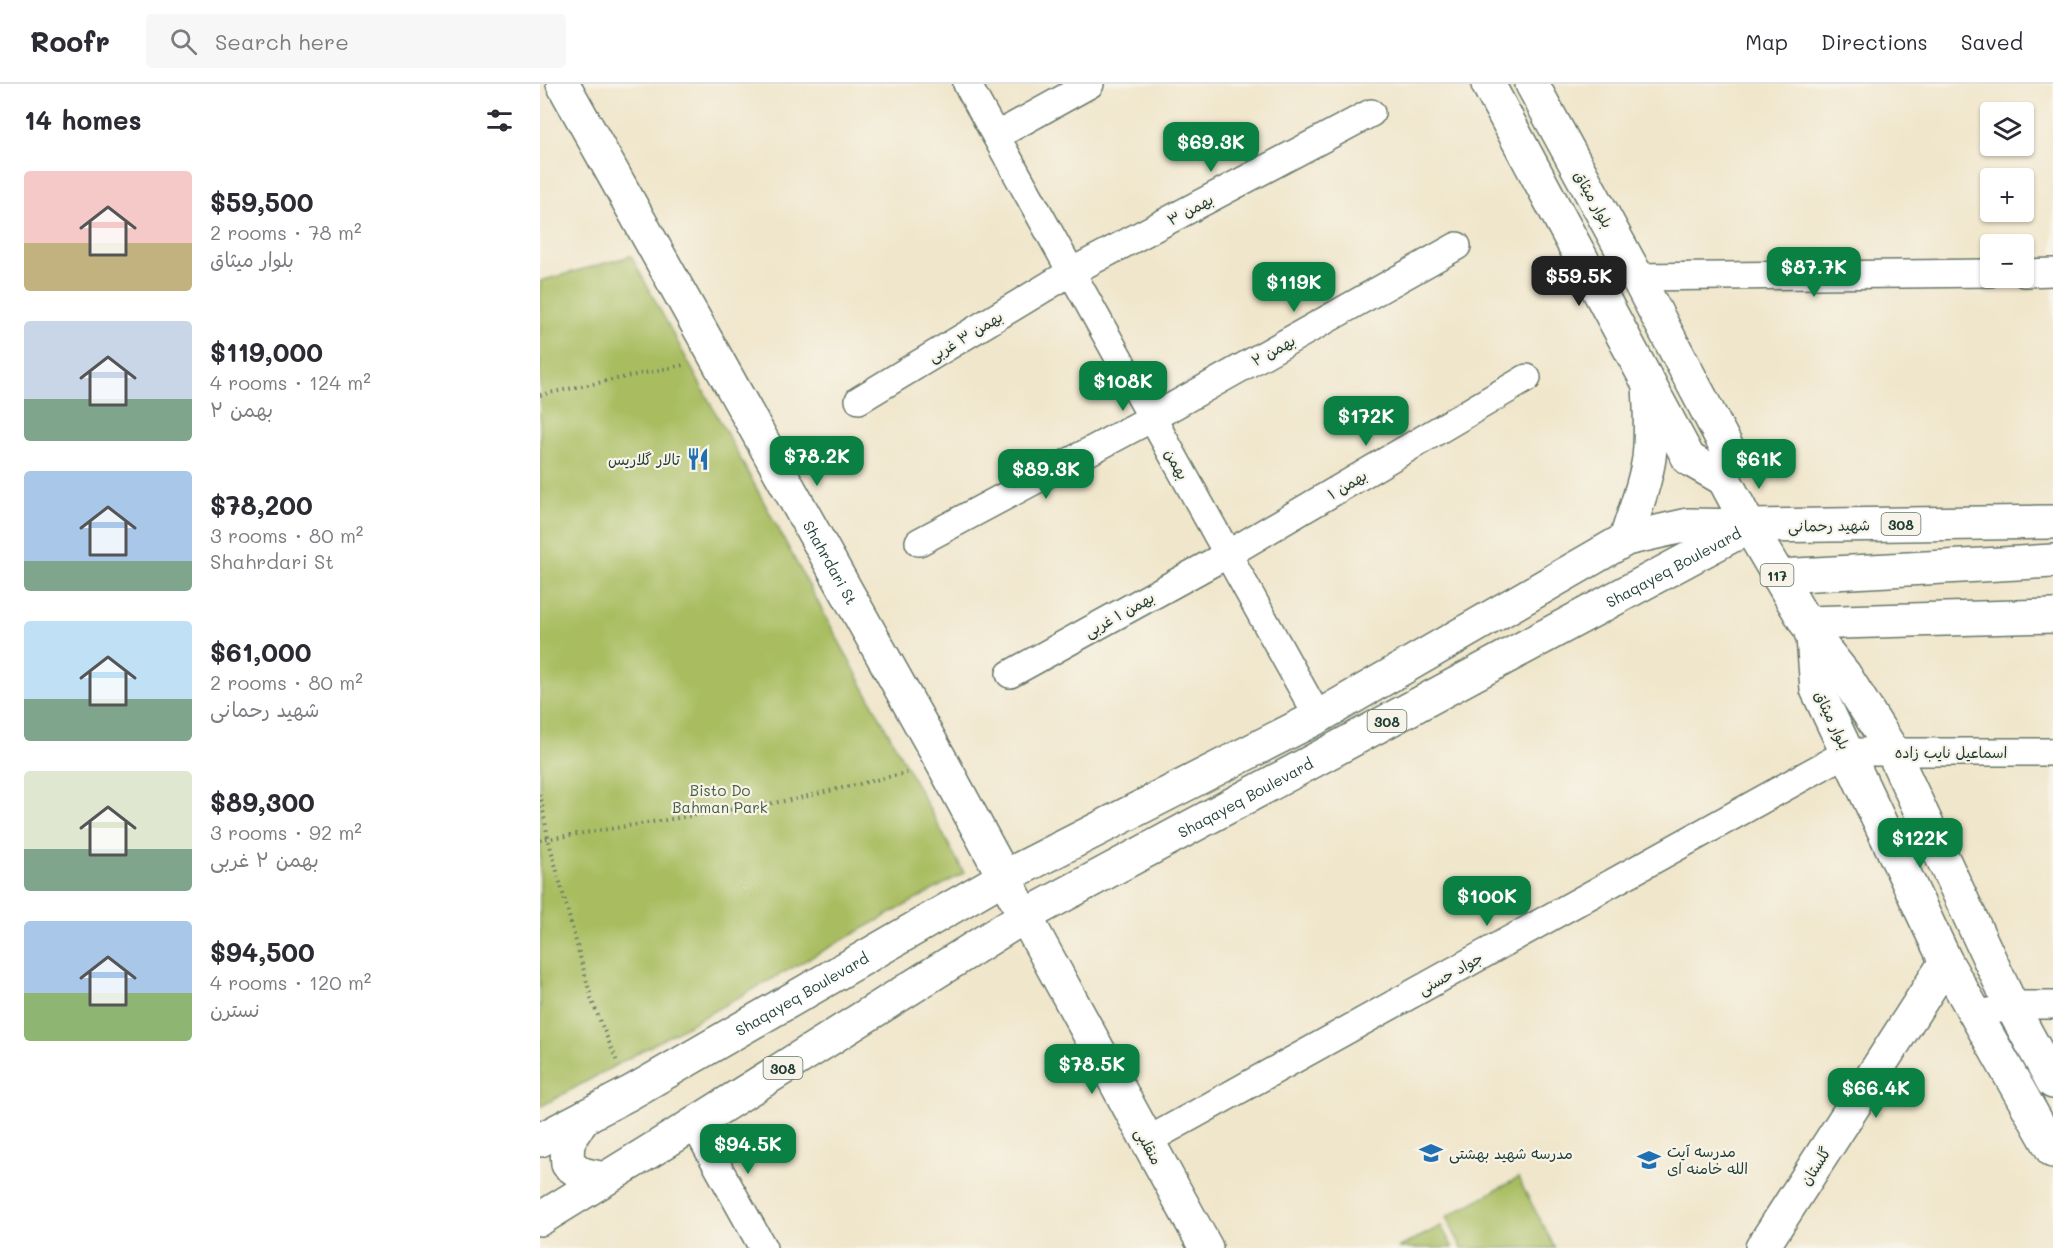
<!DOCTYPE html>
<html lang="en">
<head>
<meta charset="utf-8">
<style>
	body { margin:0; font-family:Mali,"Playpen Sans Arabic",sans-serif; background:#f7f7f7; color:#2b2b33; height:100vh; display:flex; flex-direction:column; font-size:22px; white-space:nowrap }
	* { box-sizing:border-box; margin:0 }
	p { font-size:20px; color:#7c7c81 }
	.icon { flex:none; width:33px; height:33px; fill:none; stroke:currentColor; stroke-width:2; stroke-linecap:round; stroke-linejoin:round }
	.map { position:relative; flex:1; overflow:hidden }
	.side { display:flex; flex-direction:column; background:#fff; width:540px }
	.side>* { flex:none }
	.tools { position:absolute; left:1440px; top:18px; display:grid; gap:12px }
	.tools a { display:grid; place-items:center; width:54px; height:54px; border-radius:6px; background:#fff; box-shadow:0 2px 4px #0004; font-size:30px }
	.price { position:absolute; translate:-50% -51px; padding:0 14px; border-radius:12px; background:#0b8043; color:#fff; font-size:20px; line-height:39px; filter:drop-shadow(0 2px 3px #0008) }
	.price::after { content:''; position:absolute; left:50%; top:36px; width:18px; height:14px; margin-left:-9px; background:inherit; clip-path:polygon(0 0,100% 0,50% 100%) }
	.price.active { background:#222; color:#fff }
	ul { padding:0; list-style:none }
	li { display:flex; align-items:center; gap:18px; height:150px; padding:0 24px }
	li span { display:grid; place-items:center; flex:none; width:168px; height:120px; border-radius:6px; color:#555 }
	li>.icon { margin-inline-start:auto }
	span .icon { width:72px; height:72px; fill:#fffc; stroke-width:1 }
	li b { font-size:26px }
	h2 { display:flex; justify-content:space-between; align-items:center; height:72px; padding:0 24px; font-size:26px }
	header { display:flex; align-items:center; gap:36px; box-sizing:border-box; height:84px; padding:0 30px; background:#fff; border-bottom:2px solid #e1e1e2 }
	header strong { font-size:28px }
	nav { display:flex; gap:33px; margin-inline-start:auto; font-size:21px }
	.search { width:420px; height:54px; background:#f7f7f7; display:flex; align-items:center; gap:15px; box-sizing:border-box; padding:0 21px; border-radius:6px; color:#7c7c81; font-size:22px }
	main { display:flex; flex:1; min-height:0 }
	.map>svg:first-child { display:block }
	.green { fill:#a9bd61; stroke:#647d4a; stroke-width:1.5 }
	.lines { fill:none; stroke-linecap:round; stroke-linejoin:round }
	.minor-casing { stroke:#687869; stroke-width:30 }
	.tertiary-casing { stroke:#687869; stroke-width:36 }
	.secondary-casing { stroke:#687869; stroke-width:36 }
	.primary-casing { stroke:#687869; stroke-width:36 }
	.path { stroke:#687869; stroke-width:4; stroke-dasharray:1.5 4.5; stroke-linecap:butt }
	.minor { stroke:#fff; stroke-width:27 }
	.tertiary { stroke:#fff; stroke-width:33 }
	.secondary { stroke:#fff; stroke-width:33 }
	.primary { stroke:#fff; stroke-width:33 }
	.labels { text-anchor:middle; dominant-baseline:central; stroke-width:4.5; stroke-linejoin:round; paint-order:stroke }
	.shield { fill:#f7f3e8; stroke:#60746a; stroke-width:1.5 }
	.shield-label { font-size:14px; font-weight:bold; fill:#1f3d34 }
	.street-label { font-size:15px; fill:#1f3d34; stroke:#f7f3e8 }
	.poi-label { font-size:15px; fill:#1f3d34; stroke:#f7f3e8; text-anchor:start }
	.park-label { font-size:15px; fill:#425d3f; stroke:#f7f3e8 }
</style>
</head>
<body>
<header>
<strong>Roofr</strong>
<div class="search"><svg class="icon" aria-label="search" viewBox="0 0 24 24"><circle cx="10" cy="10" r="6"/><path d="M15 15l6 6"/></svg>Search here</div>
<nav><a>Map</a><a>Directions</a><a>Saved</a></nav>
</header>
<main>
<section class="side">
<h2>14 homes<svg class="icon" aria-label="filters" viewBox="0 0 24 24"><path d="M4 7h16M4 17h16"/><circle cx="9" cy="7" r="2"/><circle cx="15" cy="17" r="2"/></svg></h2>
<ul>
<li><span style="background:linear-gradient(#f6c9c9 60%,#c2b280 0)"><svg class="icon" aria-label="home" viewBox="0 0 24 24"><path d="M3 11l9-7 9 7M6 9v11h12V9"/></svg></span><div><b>$59,500</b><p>2 rooms · 78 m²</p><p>بلوار میثاق</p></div></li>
<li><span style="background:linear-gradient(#c9d6e8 65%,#7fa58c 0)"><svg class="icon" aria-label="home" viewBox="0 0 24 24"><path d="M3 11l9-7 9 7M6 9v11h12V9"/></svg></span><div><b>$119,000</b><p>4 rooms · 124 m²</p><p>بهمن ۲</p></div></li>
<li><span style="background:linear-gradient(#a9c7e8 75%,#7fa58c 0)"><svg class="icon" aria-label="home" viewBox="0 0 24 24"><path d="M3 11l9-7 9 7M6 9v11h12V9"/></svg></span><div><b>$78,200</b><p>3 rooms · 80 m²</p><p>Shahrdari St</p></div></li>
<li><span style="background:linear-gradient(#bfe0f5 65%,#7fa58c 0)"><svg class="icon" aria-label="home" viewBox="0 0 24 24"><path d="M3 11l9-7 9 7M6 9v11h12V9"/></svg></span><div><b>$61,000</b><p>2 rooms · 80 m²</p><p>شهید رحمانی</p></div></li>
<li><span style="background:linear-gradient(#dfe7d0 65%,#7fa58c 0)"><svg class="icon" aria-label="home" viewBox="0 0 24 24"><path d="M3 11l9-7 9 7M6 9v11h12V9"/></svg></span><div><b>$89,300</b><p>3 rooms · 92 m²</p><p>بهمن ۲ غربی</p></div></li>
<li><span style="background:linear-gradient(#a9c7e8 60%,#8fb573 0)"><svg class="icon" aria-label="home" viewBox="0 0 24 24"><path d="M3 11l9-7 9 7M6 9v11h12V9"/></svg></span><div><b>$94,500</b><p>4 rooms · 120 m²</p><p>نسترن</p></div></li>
</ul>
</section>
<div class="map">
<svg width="1513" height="1164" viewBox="0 0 1513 1164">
	<rect width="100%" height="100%" fill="#f7f3e8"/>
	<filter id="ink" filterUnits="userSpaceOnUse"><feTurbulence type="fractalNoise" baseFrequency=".0167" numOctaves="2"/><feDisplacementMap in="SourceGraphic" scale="12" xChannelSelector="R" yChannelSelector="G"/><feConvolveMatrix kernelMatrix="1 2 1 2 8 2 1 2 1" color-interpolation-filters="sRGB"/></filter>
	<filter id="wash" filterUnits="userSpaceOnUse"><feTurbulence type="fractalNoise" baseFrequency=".008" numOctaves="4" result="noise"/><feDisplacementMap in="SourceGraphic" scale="24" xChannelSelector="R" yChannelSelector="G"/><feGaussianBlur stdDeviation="1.35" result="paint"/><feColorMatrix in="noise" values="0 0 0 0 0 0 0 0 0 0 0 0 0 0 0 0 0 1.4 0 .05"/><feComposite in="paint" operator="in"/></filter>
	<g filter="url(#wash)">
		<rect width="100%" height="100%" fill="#f0e6cb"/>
		<g class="green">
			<polygon points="91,172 424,789 0,1023 0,197"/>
			<polygon points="978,1094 1015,1164 922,1164 906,1133"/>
			<polygon points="901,1142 913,1164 858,1164"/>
		</g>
	</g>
	<g filter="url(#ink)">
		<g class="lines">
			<g class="minor-casing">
				<g id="minor">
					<polyline points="427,0 778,633"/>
					<polyline points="456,52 550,0"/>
					<polyline points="1484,189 1513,188"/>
					<polyline points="1097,193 1450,189"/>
					<polyline points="319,316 531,188 831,29"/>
					<polyline points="379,458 612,334 917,162"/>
					<polyline points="470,590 688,470 987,294"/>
					<polyline points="1437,932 1471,921 1513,921"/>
					<polyline points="154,1040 223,1164"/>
					<polyline points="607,1057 1308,668 1513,668"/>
				</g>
			</g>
			<g class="tertiary-casing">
				<g id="tertiary">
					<polyline points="485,832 666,1164"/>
					<polyline points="1222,1164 1406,878"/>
				</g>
			</g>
			<g class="secondary-casing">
				<g id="secondary">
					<path id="s1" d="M23,0L403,680L485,832"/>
					<polyline points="948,0 1149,375 1184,395"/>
					<polyline points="992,0 1097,193 1187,364 1184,395"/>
					<polyline points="1184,395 1209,442"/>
					<polyline points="1271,549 1304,590 1353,668 1471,921 1513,998"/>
					<polyline points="1273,553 1277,605 1406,878 1513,1067"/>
				</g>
			</g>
			<g class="primary-casing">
				<g id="primary">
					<polyline points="1209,442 1266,539 1513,532"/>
					<path d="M1086,455C1094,428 1105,402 1109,374C1112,349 1110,324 1109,300"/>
					<polyline points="1238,492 1513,477"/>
					<path d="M46,1032C31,1051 25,1056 28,1080L42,1090L65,1095"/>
					<path id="s2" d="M0,1056L90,1009L464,793L778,633L1086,455L1148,441L1209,442L1513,438"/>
					<path id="s3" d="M0,1135L154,1040L485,832L1206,444"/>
				</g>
			</g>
			<g class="path">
				<polyline points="0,311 143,281"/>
				<polyline points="0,710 8,754 52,917 78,980"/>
				<polyline points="0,756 251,716 370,688"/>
			</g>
			<use href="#minor" class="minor"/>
			<use href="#tertiary" class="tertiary"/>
			<use href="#secondary" class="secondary"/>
			<use href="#primary" class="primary"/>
		</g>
	</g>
	<defs>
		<g id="restaurant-bare" transform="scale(1.8)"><path d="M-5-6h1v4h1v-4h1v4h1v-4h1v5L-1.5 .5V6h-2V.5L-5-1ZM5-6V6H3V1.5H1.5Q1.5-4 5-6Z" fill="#1f6fb2" stroke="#f7f3e8" stroke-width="2.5" paint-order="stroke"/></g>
		<g id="school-bare" transform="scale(1.8)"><path d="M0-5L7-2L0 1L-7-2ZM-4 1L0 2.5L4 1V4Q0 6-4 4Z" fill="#1f6fb2" stroke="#f7f3e8" stroke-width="2.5" paint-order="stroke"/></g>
	</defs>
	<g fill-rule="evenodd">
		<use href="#restaurant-bare" x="158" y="375"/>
		<use href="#school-bare" x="891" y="1069"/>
		<use href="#school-bare" x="1109" y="1076"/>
	</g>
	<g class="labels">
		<g class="shield">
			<rect x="1341.5" y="429" width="39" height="22" rx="4.5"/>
			<rect x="1220.5" y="480" width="33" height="22" rx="4.5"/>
			<rect x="827.5" y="626" width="39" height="22" rx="4.5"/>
			<rect x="223.5" y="973" width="39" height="22" rx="4.5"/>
		</g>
		<g class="shield-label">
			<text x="1361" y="440">308</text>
			<text x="1237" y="491">117</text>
			<text x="847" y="637">308</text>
			<text x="243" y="984">308</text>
		</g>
		<g class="street-label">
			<text transform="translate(1054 115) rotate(61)">بلوار میثاق</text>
			<text transform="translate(650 125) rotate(-28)">بهمن ۳</text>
			<text transform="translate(425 252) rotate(-31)">بهمن ۳ غربی</text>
			<text transform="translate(733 266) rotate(-29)">بهمن ۲</text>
			<text transform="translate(637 380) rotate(61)">بهمن</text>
			<text transform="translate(807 400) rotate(-31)">بهمن ۱</text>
			<text transform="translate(1289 441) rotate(-1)">شهید رحمانی</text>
			<text stroke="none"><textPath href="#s1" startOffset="548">Shahrdari St</textPath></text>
			<text stroke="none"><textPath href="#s3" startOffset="1308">Shaqayeq Boulevard</textPath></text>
			<text transform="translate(579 530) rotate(-29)">بهمن ۱ غربی</text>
			<text transform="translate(1293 636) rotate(65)">بلوار میثاق</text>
			<text x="1411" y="668">اسماعیل نایب زاده</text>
			<text stroke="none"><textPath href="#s3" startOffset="822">Shaqayeq Boulevard</textPath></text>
			<text transform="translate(910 889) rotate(-29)">جواد حسنی</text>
			<text stroke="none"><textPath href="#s2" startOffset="300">Shaqayeq Boulevard</textPath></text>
			<text transform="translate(609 1062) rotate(61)">منقلبی</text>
			<text transform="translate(1275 1082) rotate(-57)">گلستان</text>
		</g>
		<g class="poi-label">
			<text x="140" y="375" text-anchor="end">تالار گلاریس</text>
			<text x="1127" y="1067">مدرسه آیت<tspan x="1127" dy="17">الله خامنه ای</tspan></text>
			<text x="909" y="1069">مدرسه شهید بهشتی</text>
		</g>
		<g class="park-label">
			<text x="180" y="706">Bisto Do<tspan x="180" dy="17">Bahman Park</tspan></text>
		</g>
	</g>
</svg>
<div class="tools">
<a><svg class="icon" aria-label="layers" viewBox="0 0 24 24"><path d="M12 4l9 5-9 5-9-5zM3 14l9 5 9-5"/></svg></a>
<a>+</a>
<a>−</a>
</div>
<b class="price" style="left:671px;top:89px">$69.3K</b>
<b class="price" style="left:1274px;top:214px">$87.7K</b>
<b class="price active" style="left:1039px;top:223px">$59.5K</b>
<b class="price" style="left:754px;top:229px">$119K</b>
<b class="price" style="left:583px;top:328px">$108K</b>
<b class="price" style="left:826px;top:363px">$172K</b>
<b class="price" style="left:277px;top:403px">$78.2K</b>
<b class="price" style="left:1219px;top:406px">$61K</b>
<b class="price" style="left:506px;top:416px">$89.3K</b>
<b class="price" style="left:1380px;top:785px">$122K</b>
<b class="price" style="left:947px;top:843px">$100K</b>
<b class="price" style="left:552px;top:1011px">$78.5K</b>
<b class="price" style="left:1336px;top:1035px">$66.4K</b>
<b class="price" style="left:208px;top:1091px">$94.5K</b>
</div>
</main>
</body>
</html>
